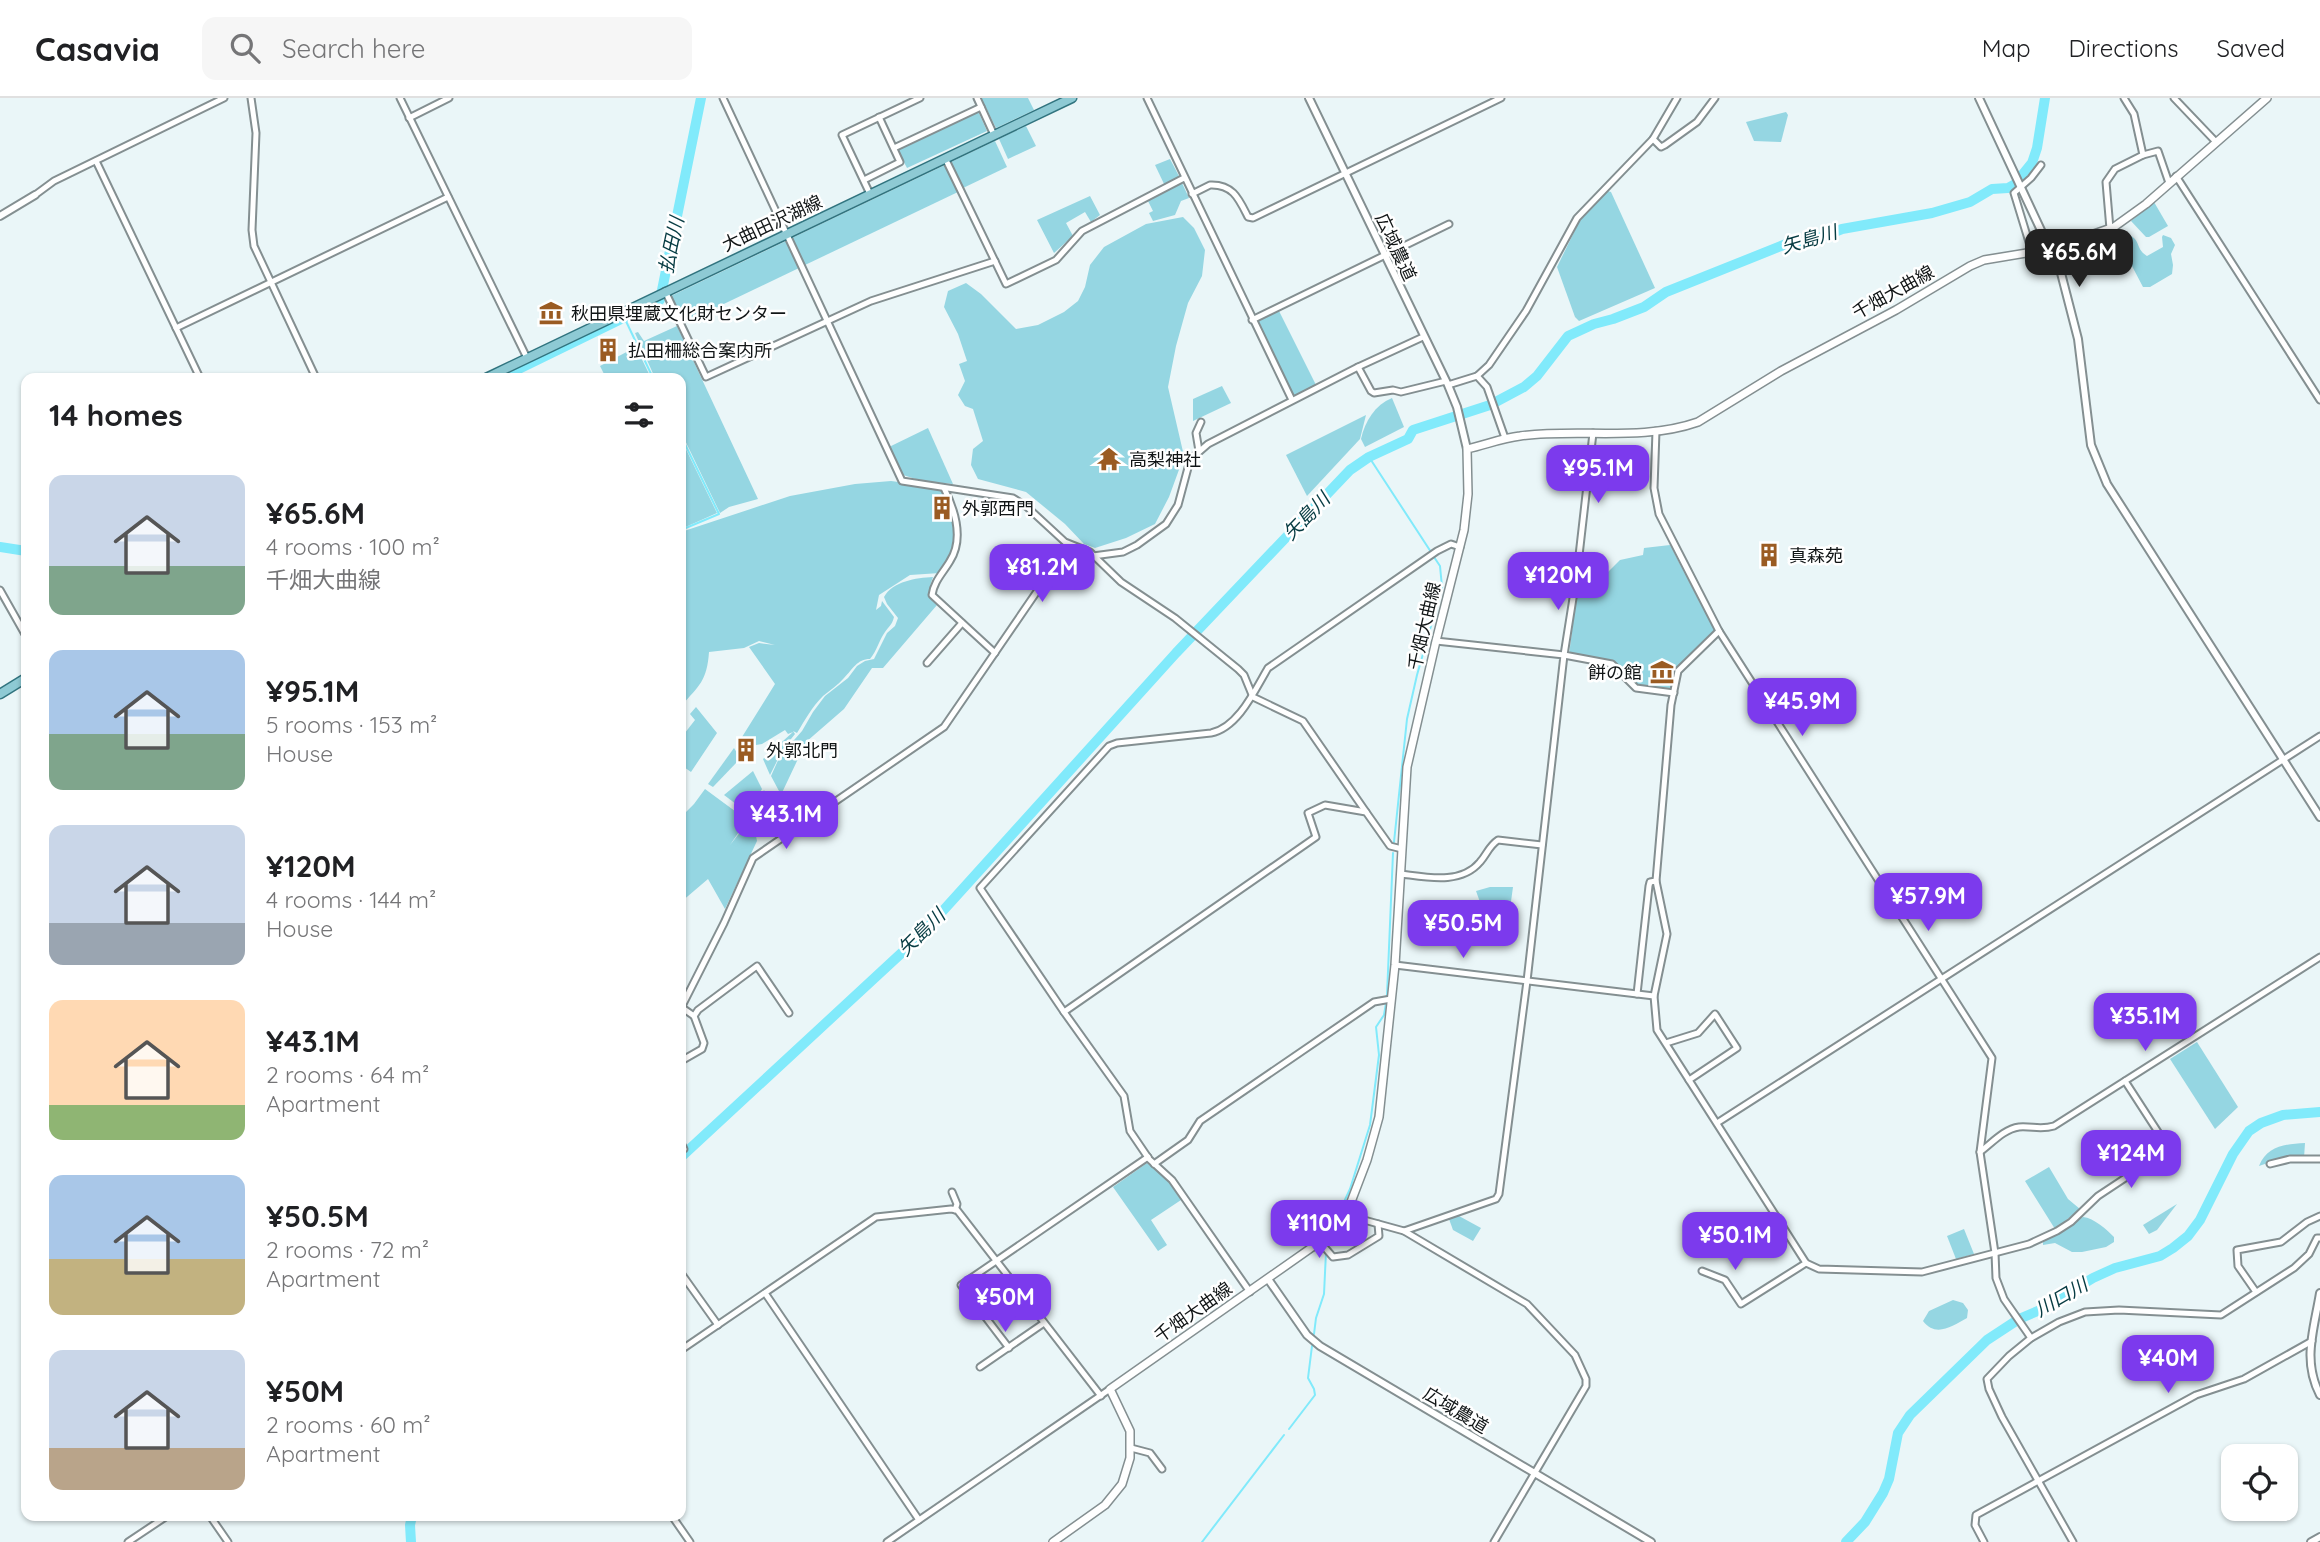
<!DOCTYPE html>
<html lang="en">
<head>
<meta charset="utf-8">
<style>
	body { margin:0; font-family:Quicksand,"Noto Sans JP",sans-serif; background:#f6f6f6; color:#202124; height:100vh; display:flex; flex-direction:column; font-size:26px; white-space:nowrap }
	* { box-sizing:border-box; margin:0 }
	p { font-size:23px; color:#757577 }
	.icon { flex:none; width:38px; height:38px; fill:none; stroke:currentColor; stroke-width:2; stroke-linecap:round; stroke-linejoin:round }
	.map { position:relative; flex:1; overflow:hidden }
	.sheet { position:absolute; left:21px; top:275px; width:665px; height:1148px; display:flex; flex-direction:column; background:#fff; border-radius:14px; box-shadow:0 2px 5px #0004 }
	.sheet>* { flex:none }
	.buttons { position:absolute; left:2221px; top:1346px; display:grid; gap:14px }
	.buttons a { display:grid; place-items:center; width:77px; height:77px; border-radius:14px; background:#fff; box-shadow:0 2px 5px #0004; font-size:35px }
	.price { position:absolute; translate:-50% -60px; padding:0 16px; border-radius:14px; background:#7c3aed; color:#fff; font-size:23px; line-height:46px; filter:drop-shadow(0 2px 4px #0008) }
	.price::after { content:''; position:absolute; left:50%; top:42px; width:21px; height:16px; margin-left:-10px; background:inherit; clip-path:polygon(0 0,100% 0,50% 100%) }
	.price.active { background:#222; color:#fff }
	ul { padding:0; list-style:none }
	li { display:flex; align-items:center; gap:21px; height:175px; padding:0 28px }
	li span { display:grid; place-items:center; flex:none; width:196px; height:140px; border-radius:14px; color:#555 }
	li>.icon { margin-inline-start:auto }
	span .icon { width:84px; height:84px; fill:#fffc; stroke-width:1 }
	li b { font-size:30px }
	h2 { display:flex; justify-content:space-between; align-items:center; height:84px; padding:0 28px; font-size:30px }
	header { display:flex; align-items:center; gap:42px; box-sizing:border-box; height:98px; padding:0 35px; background:#fff; border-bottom:2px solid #e0e0e0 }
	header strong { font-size:33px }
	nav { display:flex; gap:38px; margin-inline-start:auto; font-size:24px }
	.search { width:490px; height:63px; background:#f6f6f6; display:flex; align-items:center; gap:18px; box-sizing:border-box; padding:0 24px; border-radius:14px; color:#757577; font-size:26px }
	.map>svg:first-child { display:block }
	.green { fill:#95d6e2 }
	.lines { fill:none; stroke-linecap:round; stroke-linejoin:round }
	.stream { stroke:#81eafb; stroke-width:2 }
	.river { stroke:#81eafb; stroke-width:10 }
	.minor-casing { stroke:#848f91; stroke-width:9 }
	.tertiary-casing { stroke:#848f91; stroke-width:10 }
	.secondary-casing { stroke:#848f91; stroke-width:10 }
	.primary-casing { stroke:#31747f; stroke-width:11 }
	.minor { stroke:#fff; stroke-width:5 }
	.tertiary { stroke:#fff; stroke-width:6 }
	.secondary { stroke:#fff; stroke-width:7 }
	.primary { stroke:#8ecad4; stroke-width:8 }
	.labels { text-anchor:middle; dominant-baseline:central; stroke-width:5; stroke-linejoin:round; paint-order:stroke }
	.street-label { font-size:18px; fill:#111516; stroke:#fff }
	.poi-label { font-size:18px; fill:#111516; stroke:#fff; text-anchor:start }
	.water-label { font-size:19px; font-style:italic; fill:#063b42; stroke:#fff }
</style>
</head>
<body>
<header>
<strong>Casavia</strong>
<div class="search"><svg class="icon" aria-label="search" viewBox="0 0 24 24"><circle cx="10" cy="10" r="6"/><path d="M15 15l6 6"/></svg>Search here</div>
<nav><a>Map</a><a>Directions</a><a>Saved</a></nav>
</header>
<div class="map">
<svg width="2320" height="1444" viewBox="0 0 2320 1444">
	<rect width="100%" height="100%" fill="#eaf6f8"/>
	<g class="green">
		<polygon points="981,0 1028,0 1034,12 996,30"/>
		<polygon points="978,13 987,33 907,70 897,51"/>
		<polygon points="1786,14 1788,17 1781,44 1754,43 1746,24"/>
		<polygon points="1026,28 1036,48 1008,61 999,41"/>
		<polygon points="995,43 1007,69 963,90 951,64"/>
		<polygon points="1170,61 1180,80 1165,88 1155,67"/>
		<polygon points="945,67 958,94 805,167 792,140"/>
		<polygon points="1182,85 1189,100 1181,103 1175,117 1153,123 1149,115 1153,113 1148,103"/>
		<polygon points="1608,93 1611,94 1655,190 1579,223 1575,219 1557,169 1581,120"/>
		<polygon points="1090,98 1100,117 1091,124 1085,114 1066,125 1073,138 1054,155 1037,122"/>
		<polygon points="2154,104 2168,128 2149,139 2146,139 2131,123"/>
		<polygon points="1183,119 1194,130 1205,152 1202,178 1188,205 1176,248 1168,289 1184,358 1169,399 1155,426 1126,440 1095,450 1084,446 1065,426 1026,394 978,381 971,367 973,351 983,343 973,311 965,308 958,297 965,283 959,266 967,263 958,236 944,209 948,193 966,185 981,196 1016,231 1038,227 1064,214 1078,203 1085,189 1090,167 1104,149 1146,126"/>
		<path d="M2122,134C2144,141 2133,149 2147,158L2163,149L2162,139L2163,137L2171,140L2175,147L2171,156L2173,167L2172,176L2150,189H2143L2122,149L2113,140L2114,136Z"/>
		<polygon points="786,143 799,170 684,225 671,198"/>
		<polygon points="1278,211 1316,287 1293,298 1255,222"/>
		<polygon points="677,228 758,401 729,409 720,415 681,334 681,280 655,280 635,235 638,234 644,243"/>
		<polygon points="636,249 651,280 606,280 600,268"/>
		<polygon points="1222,288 1231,305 1193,323 1193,301"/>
		<path d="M1392,300L1404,329L1365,349L1361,341C1365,323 1375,307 1392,300Z"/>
		<polygon points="1366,317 1360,341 1307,398 1286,357"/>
		<polygon points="928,330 953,386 922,383 903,377 889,349"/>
		<polygon points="681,341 717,415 681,431"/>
		<path d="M891,383L944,390C953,408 963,437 953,456C950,463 944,469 940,475L910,477L879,497L876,512L881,508L882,503L894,519C892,527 889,528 885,534C879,542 877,553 870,561C857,561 853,571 844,580C838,587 830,592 823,598C812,609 805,622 797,635L793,633L795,636L783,651L770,677L763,661L793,634L788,636L785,632L762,646L756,647L742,639L775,586L749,549L759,545L775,547L759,543L744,550L709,554C707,583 699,588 681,608V434L790,398L855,386Z"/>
		<polygon points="1670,447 1716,535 1676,571 1672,591 1638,588 1614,563 1569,557 1579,477 1601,481 1620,462 1643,457 1644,450"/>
		<path d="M933,479C928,492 929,496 937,507L883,570H872L844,611L806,644L762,737L755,723L749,716L764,692L768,699L779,693L771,678L780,658L802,633L813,614L825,598L848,580L857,568L865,563L874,561L887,535L895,528L898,520L887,506L884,499C893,483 916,480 933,479Z"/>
		<polygon points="696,609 717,635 691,674 681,667 681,640 695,622 690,616"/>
		<polygon points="734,650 739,658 737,664 713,689 708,686"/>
		<polygon points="753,673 762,691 748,715 724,697"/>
		<polygon points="705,691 747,722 730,747 749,723 755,733 757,743 725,811 708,781 681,804 681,719 694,706"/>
		<polygon points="1490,789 1513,789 1505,847 1486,845 1488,818 1485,818 1476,793"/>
		<polygon points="2197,944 2238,1009 2215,1031 2170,961"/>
		<path d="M2305,1045L2304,1060L2285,1059L2259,1068C2267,1048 2285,1046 2305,1045Z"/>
		<polygon points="1147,1065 1168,1083 1181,1102 1151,1122 1167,1147 1158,1153 1113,1089"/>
		<polygon points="2049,1069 2068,1101 2080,1111 2055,1131 2025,1083"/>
		<polygon points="2177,1106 2157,1132 2149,1136 2143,1127"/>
		<polygon points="1459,1118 1481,1130 1473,1143 1453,1132 1449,1121"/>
		<path d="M2083,1119C2094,1120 2107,1132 2114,1139V1144L2106,1149L2082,1154H2072L2055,1145L2043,1147V1144Z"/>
		<polygon points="1964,1131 1974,1156 1956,1161 1947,1138"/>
		<path d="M1953,1202L1963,1205L1968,1212L1967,1220C1952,1228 1936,1240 1923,1223L1929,1213Z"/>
	</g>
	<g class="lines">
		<g class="stream">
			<polyline points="624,219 653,280"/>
			<polyline points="681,338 719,416 681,432"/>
			<polyline points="1369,359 1431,454"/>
			<polyline points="1394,744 1407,621 1417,577 1442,489 1440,468 1434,459"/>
			<polyline points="1387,897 1393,755"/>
			<polyline points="1337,1119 1350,1091 1370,1027 1379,957 1376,929 1384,917 1386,905"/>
			<polyline points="1327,1149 1327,1143 1341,1128"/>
			<polyline points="1314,1236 1316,1220 1324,1196 1326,1154"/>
			<polyline points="1289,1331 1315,1297 1314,1291 1308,1280 1312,1248"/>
			<polyline points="1202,1444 1284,1337"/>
		</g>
		<g class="river">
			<polyline points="500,280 660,202 701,0"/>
			<polyline points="0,449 26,453"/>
			<polyline points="681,1059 921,837 1176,555 1350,372 1369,359 1408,341 1413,332 1490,307 1524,289 1537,278 1568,238 1594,226 1613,221 1644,209 1666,194 1786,146 1802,147 1842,131 1932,115 1970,104 1992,91 2008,90 2015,86 2032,65 2037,50 2045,0"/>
			<polyline points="411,1444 410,1427 412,1418"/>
			<polyline points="1846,1444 1865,1424 1883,1395 1889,1381 1898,1335 1910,1317 1987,1242 2019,1221 2040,1212 2093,1180 2115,1170 2160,1158 2173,1150 2188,1138 2200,1122 2233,1056 2249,1033 2261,1025 2283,1017 2320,1014"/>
		</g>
		<g class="minor-casing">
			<g id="minor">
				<polyline points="251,0 256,35 252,132 254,148 316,280"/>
				<polyline points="400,0 527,260"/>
				<polyline points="723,0 902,383 1013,400 1027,409 1065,444 1090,454 1121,484 1175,520 1238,571 1244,577 1253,599 1303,623 1366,714"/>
				<polyline points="977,0 994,37"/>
				<polyline points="1147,0 1292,302"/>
				<polyline points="2174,0 2216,44"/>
				<polyline points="409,20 449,0"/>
				<polyline points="1653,41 1661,49 1665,47 1697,24 1715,0"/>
				<polyline points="894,50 981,9"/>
				<polyline points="2143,57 2158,53 2169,85"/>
				<polyline points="945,60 1006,186 1056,162 1082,133 1184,80"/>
				<polyline points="96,63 200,280"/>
				<polyline points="2176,78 2320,302"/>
				<polyline points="864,82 900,64 879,19"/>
				<polyline points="870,96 842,37 920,0"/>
				<path d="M1192,96L1210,87C1233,86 1239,101 1248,119L1253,120L1501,0"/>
				<polyline points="35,97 54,83 224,0"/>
				<polyline points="2110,131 2106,84 2115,71 2143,57 2134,16 2124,0"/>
				<polyline points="2032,154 2014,95 2031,80 2041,67"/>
				<polyline points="665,193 706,279 871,203 995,163"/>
				<polyline points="1252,222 1449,126"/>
				<polyline points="176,230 448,99"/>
				<polyline points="1358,269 1371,293 1374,295 1393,292 1401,294 1446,283"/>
				<polyline points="1477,278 1487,289 1505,340"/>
				<polyline points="1448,287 1477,278 1489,267 1526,213 1577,120 1653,41 1677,0"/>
				<polyline points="1656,333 1654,390 1659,416 1719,533 1992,960 1980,1054 1995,1155 1996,1180 2004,1201 2031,1240"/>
				<polyline points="1593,335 1577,475 1564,557 1612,566 1636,590 1674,595"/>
				<polyline points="1199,353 1196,335 1201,324"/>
				<path d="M944,390C955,412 964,441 950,463C943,475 934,483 932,497L995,555"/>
				<polyline points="0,492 26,538"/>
				<polyline points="1719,533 1678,573 1671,607 1656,783 1667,836 1654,898 1657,932 1806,1165 1819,1171 1922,1174 2029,1146 2057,1133 2071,1124 2098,1098 2169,1051 2125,983"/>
				<polyline points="927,565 962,525"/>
				<path d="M1401,776C1426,779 1461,787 1480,764C1487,756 1489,748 1498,742L1542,747"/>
				<polyline points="1395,867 1654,898"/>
				<polyline points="1637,896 1649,788 1650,784 1656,783"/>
				<polyline points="681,909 694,918 704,945 702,951 681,963"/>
				<polyline points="681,910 724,825 753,760 944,629 1040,489 1067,468 1093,458 1123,454 1137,447 1166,426 1178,407 1189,366 1193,359 1208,346 1358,269 1423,239"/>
				<polyline points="1064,914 1316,739 1308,715 1325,707 1366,714 1390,748 1402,751"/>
				<polyline points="694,918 698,912 757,868 789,915"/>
				<polyline points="1666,945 1698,935 1715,916 1737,950 1689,982"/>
				<polyline points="1717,1025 2320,638"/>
				<polyline points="681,1045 684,1051"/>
				<path d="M1980,1054C1992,1045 2004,1031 2019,1029C2032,1028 2041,1032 2054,1028L2320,859"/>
				<polyline points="1154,1066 1188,1042 1200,1023 1374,904 1391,901"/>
				<polyline points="2270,1066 2290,1061 2320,1061"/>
				<polyline points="952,1094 957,1106 955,1112"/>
				<polyline points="1296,1114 1316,1146"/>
				<polyline points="1346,1117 1404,1133 1527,1206 1575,1257 1586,1281 1586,1288 1494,1444"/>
				<polyline points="1404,1133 1496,1101 1499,1096 1527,883 1564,557 1436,543"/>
				<polyline points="1319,1143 1333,1159 1348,1157 1379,1138 1378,1126"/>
				<polyline points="1702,1173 1725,1182 1741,1206 1806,1165"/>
				<polyline points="681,1175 718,1227"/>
				<path d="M1250,1194L1172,1082L1149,1061L1130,1033L1124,998L1064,914L980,790L1109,648L1117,645L1211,635C1238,630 1255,592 1268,570L1437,453L1451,446L1460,449"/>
				<polyline points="2256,1194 2238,1168 2237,1152 2281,1144 2307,1124 2320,1118"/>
				<polyline points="765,1195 919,1422"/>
				<polyline points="1009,1250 961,1187 1148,1059"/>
				<polyline points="681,1252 876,1119 951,1111 957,1112 1101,1298"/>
				<polyline points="980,1269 1044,1225"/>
				<polyline points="1131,1350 1150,1355 1162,1371"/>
				<polyline points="210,1418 228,1444"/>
				<polyline points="672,1418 690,1444"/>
				<polyline points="128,1444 167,1418"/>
				<polyline points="887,1444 1110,1291"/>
				<polyline points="1984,1444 1975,1427 1976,1417 2196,1297 2244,1281 2312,1243"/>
				<polyline points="2073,1444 2002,1319 1989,1291 1987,1281 2009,1258 2031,1240 2059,1224 2085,1214 2119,1212 2221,1217 2294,1170 2309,1156 2317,1140 2320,1140"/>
			</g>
		</g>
		<g class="tertiary-casing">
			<g id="tertiary">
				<polyline points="1309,0 1448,287 1457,309 1467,351"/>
				<polyline points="1979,0 2061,175 2078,241 2091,347 2107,386 2320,719"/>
				<polyline points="0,118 35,97"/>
				<polyline points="1268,1181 1307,1237 1320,1248 1651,1444"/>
				<path d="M2320,1195C2314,1232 2302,1262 2320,1297"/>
				<polyline points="2311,1444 2320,1439"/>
			</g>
		</g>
		<g class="secondary-casing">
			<path id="secondary" d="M1053,1444L1105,1407L1122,1386L1130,1360V1333L1110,1291L1311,1150L1346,1117L1367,1062L1379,1019L1395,867L1407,669L1436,543L1464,432L1468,396L1467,351C1485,347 1502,340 1520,338C1578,330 1641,344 1698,324L1781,273L1896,212L1970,168L1984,162L2051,151L2114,129L2146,106L2267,0"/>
		</g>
		<g class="primary-casing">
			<g id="primary">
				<polyline points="486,280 1072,0"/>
				<polyline points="0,596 26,580"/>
			</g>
		</g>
		<use href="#minor" class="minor"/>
		<use href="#tertiary" class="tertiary"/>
		<use href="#secondary" class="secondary"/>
		<use href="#primary" class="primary"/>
	</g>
	<defs>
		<g id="museum-bare" transform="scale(1.89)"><path d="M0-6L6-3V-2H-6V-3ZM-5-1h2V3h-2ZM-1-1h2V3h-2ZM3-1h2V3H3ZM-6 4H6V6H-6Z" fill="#9a5b22" stroke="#fff" stroke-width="2.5" paint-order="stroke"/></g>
		<g id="building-bare" transform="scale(1.89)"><path d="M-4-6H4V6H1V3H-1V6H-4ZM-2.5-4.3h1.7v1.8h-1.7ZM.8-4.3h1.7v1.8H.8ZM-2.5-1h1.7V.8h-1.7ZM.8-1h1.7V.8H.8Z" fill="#9a5b22" stroke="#fff" stroke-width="2.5" paint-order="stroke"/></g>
		<g id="temple-bare" transform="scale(1.89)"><path d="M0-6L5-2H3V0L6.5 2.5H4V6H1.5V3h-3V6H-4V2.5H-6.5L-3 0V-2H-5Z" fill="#9a5b22" stroke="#fff" stroke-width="2.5" paint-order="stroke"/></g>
	</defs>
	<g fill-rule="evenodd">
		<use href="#museum-bare" x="551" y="215"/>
		<use href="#building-bare" x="608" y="252"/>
		<use href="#temple-bare" x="1109" y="361"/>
		<use href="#building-bare" x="942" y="410"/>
		<use href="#building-bare" x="1769" y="457"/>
		<use href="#museum-bare" x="1662" y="574"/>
		<use href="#building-bare" x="746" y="652"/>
	</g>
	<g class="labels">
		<g class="street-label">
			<text transform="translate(772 125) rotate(-25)">大曲田沢湖線</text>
			<text transform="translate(1396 149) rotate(65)">広域農道</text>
			<text transform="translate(1893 194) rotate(-29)">千畑大曲線</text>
			<text transform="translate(1424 528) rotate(-77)">千畑大曲線</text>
			<text transform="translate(1193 1214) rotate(-35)">千畑大曲線</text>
			<text transform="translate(1456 1312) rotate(31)">広域農道</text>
		</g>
		<g class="poi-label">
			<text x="571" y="215">秋田県埋蔵文化財センター</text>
			<text x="628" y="252">払田柵総合案内所</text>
			<text x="1129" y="361">高梨神社</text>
			<text x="962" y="410">外郭西門</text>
			<text x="1789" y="457">真森苑</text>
			<text x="1642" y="574" text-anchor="end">餅の館</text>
			<text x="766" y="652">外郭北門</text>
		</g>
		<g class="water-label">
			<text transform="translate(1809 141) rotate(-16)">矢島川</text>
			<text transform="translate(671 147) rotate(-78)">払田川</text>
			<text transform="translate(1306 418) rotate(-46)">矢島川</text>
			<text transform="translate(921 834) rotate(-45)">矢島川</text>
			<text transform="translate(2061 1199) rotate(-30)">川口川</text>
		</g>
	</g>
</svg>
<div class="buttons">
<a><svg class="icon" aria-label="locate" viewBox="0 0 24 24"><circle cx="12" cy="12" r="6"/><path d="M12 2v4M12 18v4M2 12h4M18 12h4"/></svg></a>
</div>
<b class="price active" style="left:2079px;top:191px">¥65.6M</b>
<b class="price" style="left:1598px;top:407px">¥95.1M</b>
<b class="price" style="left:1042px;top:506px">¥81.2M</b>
<b class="price" style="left:1558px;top:514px">¥120M</b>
<b class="price" style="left:1802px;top:640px">¥45.9M</b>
<b class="price" style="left:786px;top:753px">¥43.1M</b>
<b class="price" style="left:1928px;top:835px">¥57.9M</b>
<b class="price" style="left:1463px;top:862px">¥50.5M</b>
<b class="price" style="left:2145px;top:955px">¥35.1M</b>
<b class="price" style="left:2131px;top:1092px">¥124M</b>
<b class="price" style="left:1319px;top:1162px">¥110M</b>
<b class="price" style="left:1735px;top:1174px">¥50.1M</b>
<b class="price" style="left:1005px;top:1236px">¥50M</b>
<b class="price" style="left:2168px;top:1297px">¥40M</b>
<section class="sheet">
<h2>14 homes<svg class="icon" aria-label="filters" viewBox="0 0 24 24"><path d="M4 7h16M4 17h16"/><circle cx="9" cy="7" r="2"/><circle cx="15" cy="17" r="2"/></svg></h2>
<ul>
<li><span style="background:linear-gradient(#c9d6e8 65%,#7fa58c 0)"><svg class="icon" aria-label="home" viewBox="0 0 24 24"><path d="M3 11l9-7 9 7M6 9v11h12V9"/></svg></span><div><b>¥65.6M</b><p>4 rooms · 100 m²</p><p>千畑大曲線</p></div></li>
<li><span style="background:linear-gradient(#a9c7e8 60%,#7fa58c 0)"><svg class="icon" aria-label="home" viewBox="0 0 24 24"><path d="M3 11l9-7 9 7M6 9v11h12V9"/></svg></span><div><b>¥95.1M</b><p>5 rooms · 153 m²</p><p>House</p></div></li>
<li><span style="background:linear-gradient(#c9d6e8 70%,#9aa5b1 0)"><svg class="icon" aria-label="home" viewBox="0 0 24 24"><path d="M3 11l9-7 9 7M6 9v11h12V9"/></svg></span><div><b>¥120M</b><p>4 rooms · 144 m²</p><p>House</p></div></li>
<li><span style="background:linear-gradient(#ffd9b3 75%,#8fb573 0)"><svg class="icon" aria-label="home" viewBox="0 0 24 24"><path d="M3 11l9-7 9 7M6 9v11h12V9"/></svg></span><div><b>¥43.1M</b><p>2 rooms · 64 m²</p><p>Apartment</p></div></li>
<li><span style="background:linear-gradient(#a9c7e8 60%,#c2b280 0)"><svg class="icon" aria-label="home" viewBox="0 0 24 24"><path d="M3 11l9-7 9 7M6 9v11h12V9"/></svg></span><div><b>¥50.5M</b><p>2 rooms · 72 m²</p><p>Apartment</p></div></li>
<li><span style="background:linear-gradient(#c9d6e8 70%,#b9a48a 0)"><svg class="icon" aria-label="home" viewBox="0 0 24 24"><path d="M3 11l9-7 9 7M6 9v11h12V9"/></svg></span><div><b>¥50M</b><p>2 rooms · 60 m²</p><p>Apartment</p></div></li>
</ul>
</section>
</div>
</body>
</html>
